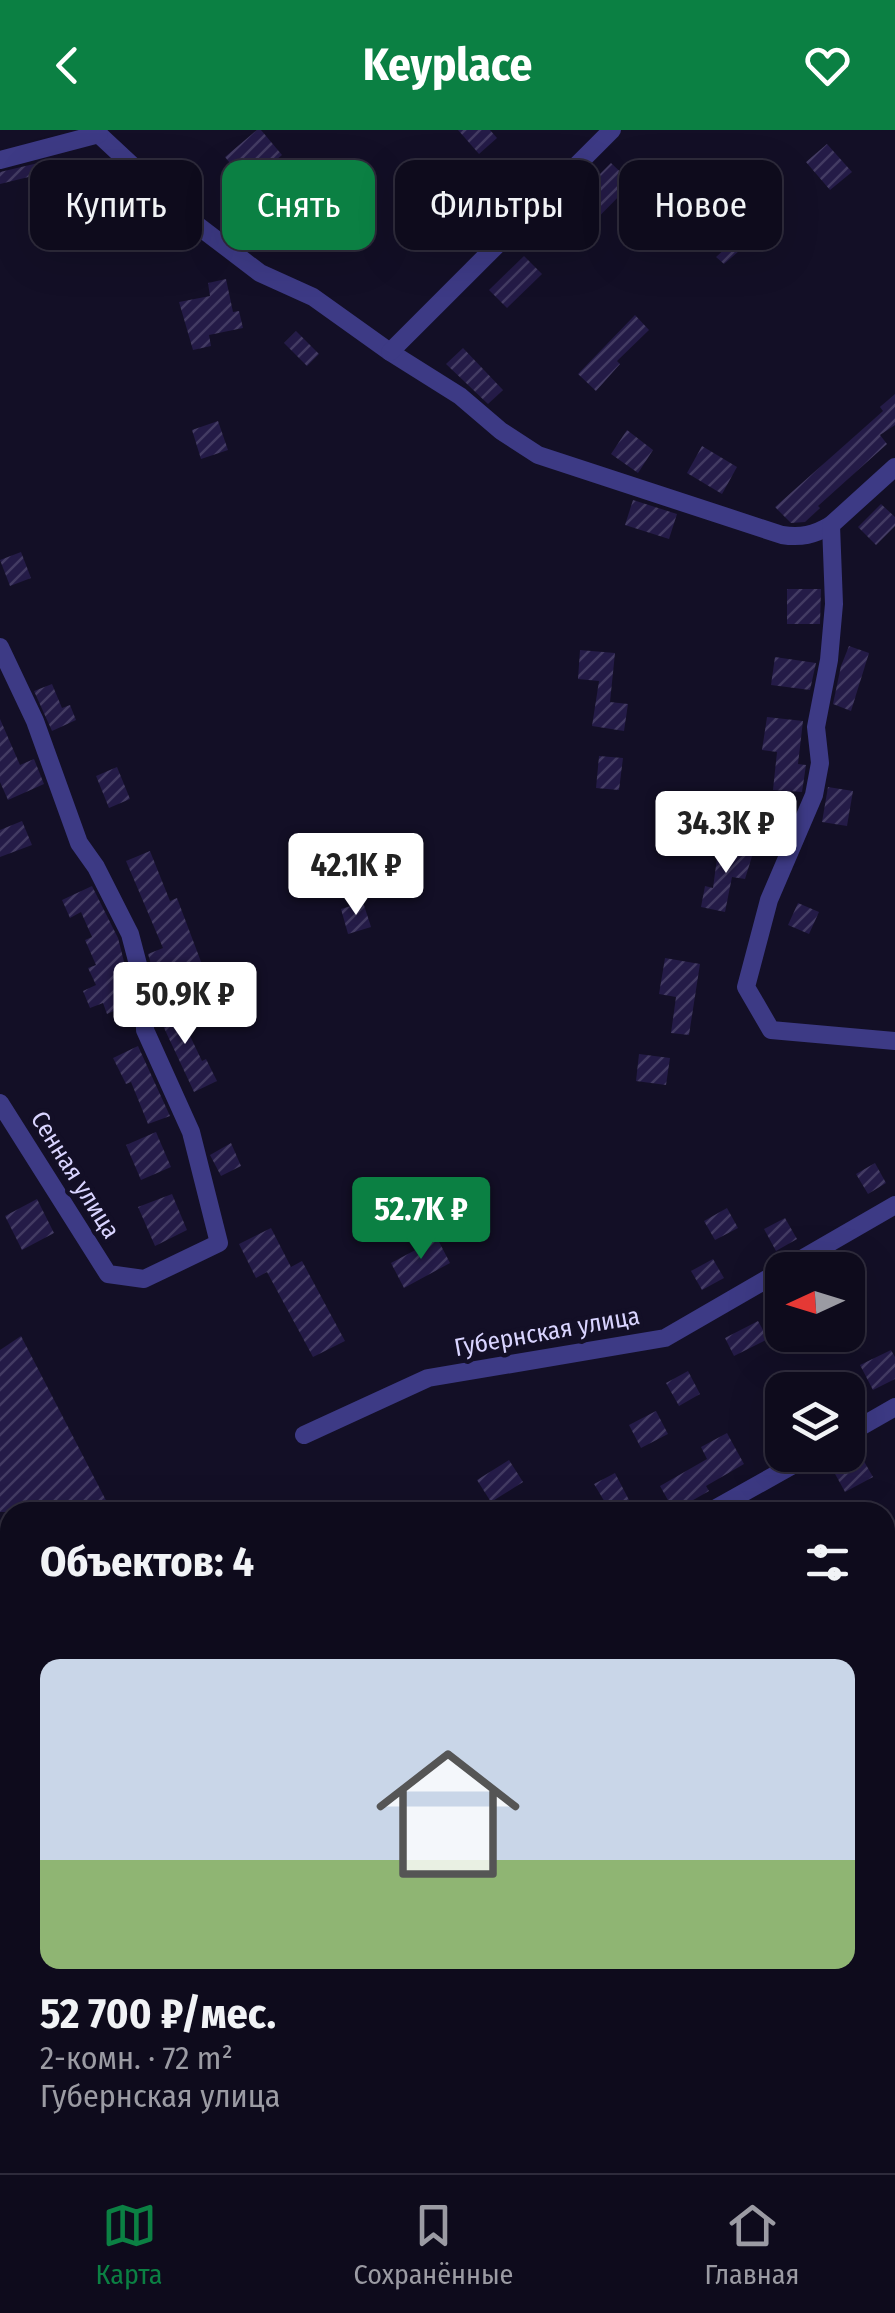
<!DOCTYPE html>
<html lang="ru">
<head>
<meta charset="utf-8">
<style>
	body { margin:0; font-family:"Fira Sans Condensed",sans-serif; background:#1c1929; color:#f1f3f6; height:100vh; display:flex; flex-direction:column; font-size:38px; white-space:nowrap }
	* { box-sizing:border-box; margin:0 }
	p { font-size:32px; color:#9b9ba3 }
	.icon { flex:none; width:55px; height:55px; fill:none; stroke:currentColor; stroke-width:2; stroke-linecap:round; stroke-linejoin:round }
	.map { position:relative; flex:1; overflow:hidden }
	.panel { position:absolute; left:0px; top:1372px; width:895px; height:672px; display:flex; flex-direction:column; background:#0e0b1c; border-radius:30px 30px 0 0; box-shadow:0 10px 40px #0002,0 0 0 2px #2e2b3b }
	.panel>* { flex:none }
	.hud { position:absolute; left:30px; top:30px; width:835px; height:90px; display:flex; gap:20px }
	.needle { width:65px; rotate:266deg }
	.tools { position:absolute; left:765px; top:1122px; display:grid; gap:20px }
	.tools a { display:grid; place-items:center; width:100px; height:100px; border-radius:20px; background:#0e0b1c; box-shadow:0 10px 40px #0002,0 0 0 2px #2e2b3b; font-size:50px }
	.price { position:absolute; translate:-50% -85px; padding:0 22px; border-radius:10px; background:#fff; color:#222; font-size:32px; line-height:65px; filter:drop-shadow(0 2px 5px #0008) }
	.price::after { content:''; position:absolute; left:50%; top:60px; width:30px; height:22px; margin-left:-15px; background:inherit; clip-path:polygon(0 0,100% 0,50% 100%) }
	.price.on { background:#0b8043; color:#fff }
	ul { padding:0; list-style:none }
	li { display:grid; align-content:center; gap:20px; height:530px; padding:0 40px }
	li+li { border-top:2px solid #2e2b3b }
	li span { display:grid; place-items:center; height:310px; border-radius:20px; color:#555 }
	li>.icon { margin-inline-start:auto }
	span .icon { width:180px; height:180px; fill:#fffc; stroke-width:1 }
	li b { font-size:42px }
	h2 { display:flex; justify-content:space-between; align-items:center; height:120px; padding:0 40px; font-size:42px }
	.chip { padding:0 35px; border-radius:20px; background:#0e0b1c; box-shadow:0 10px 40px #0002,0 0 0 2px #2e2b3b; font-size:35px; line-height:90px }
	.chip.on { background:#0b8043; color:#fff }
	header { display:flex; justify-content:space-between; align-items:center; height:130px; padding:0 40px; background:#0b8043; color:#fff; font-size:45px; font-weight:700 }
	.tab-bar { display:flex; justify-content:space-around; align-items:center; height:140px; border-top:2px solid #2e2b3b; background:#0e0b1c; font-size:28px; color:#9b9ba3 }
	.tab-bar a { display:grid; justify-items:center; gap:5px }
	.tab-bar .on { color:#0b8043 }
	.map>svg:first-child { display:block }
	.forest { fill:url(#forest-firs) }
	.building { fill:url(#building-hatch) }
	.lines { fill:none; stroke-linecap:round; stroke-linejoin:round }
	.minor { stroke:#3d3a85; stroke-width:18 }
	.rail-casing { stroke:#00e5ff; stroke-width:9 }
	.rail { stroke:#130f26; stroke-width:5; stroke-dasharray:15; stroke-linecap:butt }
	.labels { text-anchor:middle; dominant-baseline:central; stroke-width:9; stroke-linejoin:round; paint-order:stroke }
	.street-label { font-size:25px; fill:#d9d4ff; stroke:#130f26 }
</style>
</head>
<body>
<header><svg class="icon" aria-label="back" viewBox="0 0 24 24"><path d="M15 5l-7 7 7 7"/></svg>Keyplace<svg class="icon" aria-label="heart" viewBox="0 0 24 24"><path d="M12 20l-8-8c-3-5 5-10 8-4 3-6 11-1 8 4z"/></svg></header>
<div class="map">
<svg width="895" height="2043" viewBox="0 0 895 2043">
	<defs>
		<pattern id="forest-firs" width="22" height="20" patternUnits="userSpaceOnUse" patternTransform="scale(2.5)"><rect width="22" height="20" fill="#12302f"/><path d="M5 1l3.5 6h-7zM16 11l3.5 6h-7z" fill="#344d4e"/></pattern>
		<pattern id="building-hatch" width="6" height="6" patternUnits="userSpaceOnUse" patternTransform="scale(2.5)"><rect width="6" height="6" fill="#241b47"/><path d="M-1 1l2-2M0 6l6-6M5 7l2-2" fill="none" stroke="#433b63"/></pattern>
	</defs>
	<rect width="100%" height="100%" fill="#130f26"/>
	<g class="forest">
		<polygon points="895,1737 895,1837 885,1845 885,1744"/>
		<polygon points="10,2014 10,2035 115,2035 115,2043 0,2043 0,2019"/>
		<polygon points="359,2035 564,2035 541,2043 342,2043"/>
		<polygon points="654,2035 791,2035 801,2043 662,2043"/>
	</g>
	<g class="building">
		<polygon points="257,0 261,0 282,25 247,54 225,27"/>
		<polygon points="458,0 490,0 497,8 479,24"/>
		<polygon points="827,14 852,42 830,60 806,32"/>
		<polygon points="51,30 53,41 0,54 0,42"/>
		<polygon points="611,33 632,53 567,119 546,98"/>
		<polygon points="101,53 106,53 127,74 100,100 77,77"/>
		<polygon points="762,83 780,102 764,118 754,108 724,134 716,127 727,117 715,103 729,90 741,103"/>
		<polygon points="524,126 542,144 507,178 489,160"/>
		<polygon points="226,149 233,182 239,181 243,198 209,205 211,216 193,220 179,172 210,166 208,153"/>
		<polygon points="635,185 649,200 617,231 620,234 596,261 578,244"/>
		<polygon points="296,201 319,224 307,236 284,213"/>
		<polygon points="463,218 503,260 488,274 446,234"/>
		<polygon points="895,264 895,295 880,305 887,314 818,376 820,378 805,392 791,393 775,377 883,281 880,277"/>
		<polygon points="218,291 228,320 201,329 192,300"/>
		<polygon points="627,300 653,320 638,343 611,324"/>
		<polygon points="702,316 737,337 722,364 687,343"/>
		<polygon points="633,370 677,384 669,409 625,395"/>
		<polygon points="881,374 895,387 895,396 876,415 858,397"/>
		<polygon points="21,422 31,448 10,456 0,430"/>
		<polygon points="787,459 821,459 820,494 787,494"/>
		<polygon points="849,516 869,523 851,581 833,574 841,536"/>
		<polygon points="580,520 615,523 610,572 628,574 624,601 592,596 599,551 578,549"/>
		<polygon points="775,527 816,533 810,560 771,555"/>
		<polygon points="52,554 62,578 70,575 76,590 52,601 34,561"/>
		<polygon points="767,587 803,591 798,634 806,635 802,662 773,660 777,622 762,620"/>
		<polygon points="0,589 20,635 34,629 44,654 8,670 0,652"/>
		<polygon points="599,626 623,628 619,660 596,658"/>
		<polygon points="117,637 130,669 109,678 96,646"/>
		<polygon points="828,657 853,661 847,696 822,692"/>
		<polygon points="22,691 32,715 0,727 0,700"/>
		<polygon points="719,713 753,723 745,749 732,747 725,782 701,777 705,756 713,758"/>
		<polygon points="150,721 170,771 177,768 180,776 206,845 173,857 167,840 154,845 148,824 163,818 126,731"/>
		<polygon points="92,756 118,808 132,863 132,873 107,884 103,873 90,878 83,861 96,855 88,838 96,835 85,810 92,807 81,782 70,788 62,770"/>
		<polygon points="363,772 371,797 348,804 341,779"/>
		<polygon points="798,773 819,782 809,804 788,795"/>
		<polygon points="665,828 700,834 689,905 671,903 676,867 659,864"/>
		<polygon points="172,868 202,931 206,929 217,951 194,962 158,885 158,875"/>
		<polygon points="138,916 170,986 148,994 131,952 126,954 113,928"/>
		<polygon points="639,924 670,928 666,955 636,951"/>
		<polygon points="156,1002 171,1037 141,1050 126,1015"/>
		<polygon points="231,1013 241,1036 221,1046 210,1025"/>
		<polygon points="875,1033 886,1053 868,1064 856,1044"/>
		<polygon points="172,1064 187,1100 155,1116 138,1077"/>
		<polygon points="37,1069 54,1103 22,1120 5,1086"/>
		<polygon points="727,1078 738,1098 715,1110 704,1091"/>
		<polygon points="785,1088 797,1109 776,1121 764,1099"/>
		<polygon points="271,1098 291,1137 302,1131 345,1211 313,1227 267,1142 256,1148 239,1114"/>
		<polygon points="435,1104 450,1133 404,1158 391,1133 421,1117 419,1112"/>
		<polygon points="713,1129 724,1148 702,1160 691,1141"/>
		<polygon points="758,1191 768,1209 734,1226 725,1208"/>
		<polygon points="21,1206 112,1382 0,1382 0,1220"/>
		<polygon points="891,1220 895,1227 895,1249 873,1260 860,1235"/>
		<polygon points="688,1241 700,1264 679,1276 666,1253"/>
		<polygon points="656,1281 668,1304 641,1318 629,1295"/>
		<polygon points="727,1303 744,1334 706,1356 709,1361 674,1381 660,1356 707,1329 701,1317"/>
		<polygon points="861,1326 873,1347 845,1362 834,1342"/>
		<polygon points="509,1330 523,1352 491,1372 477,1350"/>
		<polygon points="615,1343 629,1370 609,1379 594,1354"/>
	</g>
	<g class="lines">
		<g class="minor">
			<path d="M94,0L193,92L260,143L313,167L390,222L460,266L501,301L538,325L782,405C801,408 814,405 831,395"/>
			<polyline points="0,30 99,4"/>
			<polyline points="390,222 612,0"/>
			<polyline points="895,337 831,395 834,474 829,530 816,597 820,633 814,665 769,770 746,857 771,900 895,911"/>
			<polyline points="0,517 35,591 79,713 96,737 130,804 145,861 145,900 191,1002 219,1113 144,1149 108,1144 0,973"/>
			<polyline points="848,1304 895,1277"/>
			<polyline points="304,1305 428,1248 665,1208 895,1075"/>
			<polyline points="709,1382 811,1325"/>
			<polyline points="885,1485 895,1479"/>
		</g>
		<g class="rail-casing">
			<g id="rail">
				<polyline points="885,1675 895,1669"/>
				<polyline points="248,2043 262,2035"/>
			</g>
		</g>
		<use href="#rail" class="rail"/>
	</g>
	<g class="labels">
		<g class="street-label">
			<text transform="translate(75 1045) rotate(58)">Сенная улица</text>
			<text transform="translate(547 1202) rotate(-10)">Губернская улица</text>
		</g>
	</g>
</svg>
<div class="tools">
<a><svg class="needle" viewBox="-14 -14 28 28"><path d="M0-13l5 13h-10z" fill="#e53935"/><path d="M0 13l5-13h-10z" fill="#9b9ba3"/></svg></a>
<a><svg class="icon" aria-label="layers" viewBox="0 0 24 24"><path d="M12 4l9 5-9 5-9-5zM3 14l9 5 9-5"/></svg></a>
</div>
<b class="price" style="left:726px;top:746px">34.3K ₽</b>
<b class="price" style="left:356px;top:788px">42.1K ₽</b>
<b class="price" style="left:185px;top:917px">50.9K ₽</b>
<b class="price on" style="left:421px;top:1132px">52.7K ₽</b>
<div class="hud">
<a class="chip">Купить</a>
<a class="chip on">Снять</a>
<a class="chip">Фильтры</a>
<a class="chip">Новое</a>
</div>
<section class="panel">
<h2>Объектов: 4<svg class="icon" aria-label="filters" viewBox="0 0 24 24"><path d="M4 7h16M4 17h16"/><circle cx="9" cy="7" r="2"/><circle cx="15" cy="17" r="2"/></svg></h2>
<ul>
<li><span style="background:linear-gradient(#c9d6e8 65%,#8fb573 0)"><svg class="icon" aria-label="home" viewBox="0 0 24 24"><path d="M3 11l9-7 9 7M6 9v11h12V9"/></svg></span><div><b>52 700 ₽/мес.</b><p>2-комн. · 72 m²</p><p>Губернская улица</p></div></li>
</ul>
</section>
</div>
<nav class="tab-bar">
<a class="on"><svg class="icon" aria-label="map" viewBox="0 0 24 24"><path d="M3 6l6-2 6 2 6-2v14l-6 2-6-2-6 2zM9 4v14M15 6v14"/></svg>Карта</a>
<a><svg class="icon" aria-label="saved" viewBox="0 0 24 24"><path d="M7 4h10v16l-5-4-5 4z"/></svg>Сохранённые</a>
<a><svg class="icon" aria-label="home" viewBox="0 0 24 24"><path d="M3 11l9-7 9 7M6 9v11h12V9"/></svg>Главная</a>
</nav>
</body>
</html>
